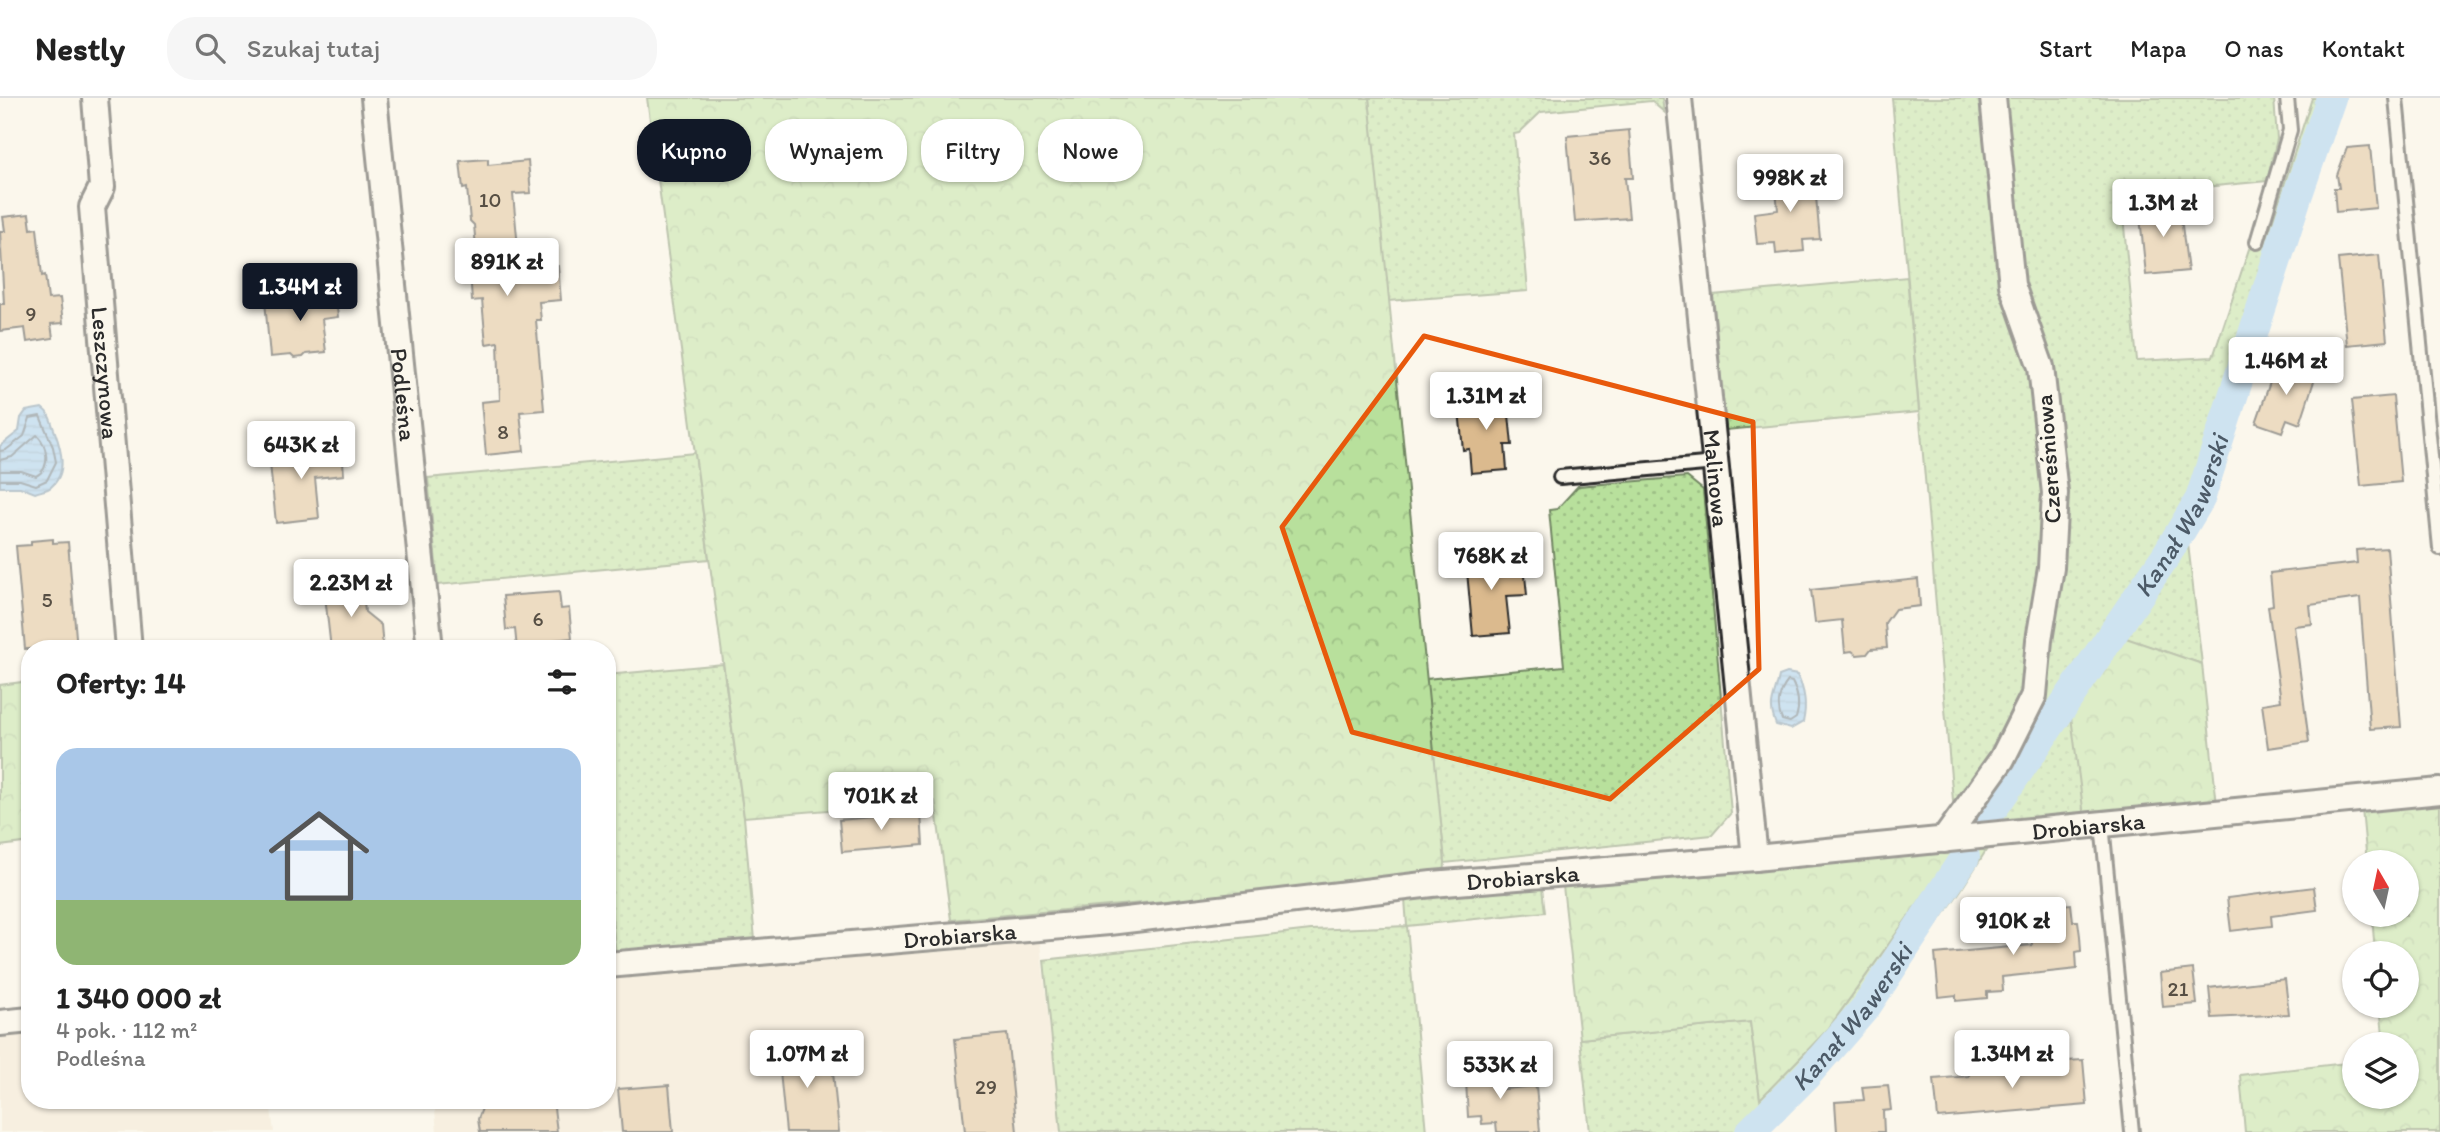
<!DOCTYPE html>
<html lang="pl">
<head>
<meta charset="utf-8">
<style>
	body { margin:0; font-family:Itim,sans-serif; background:#f6f6f6; color:#222; height:100vh; display:flex; flex-direction:column; font-size:26px; white-space:nowrap }
	* { box-sizing:border-box; margin:0 }
	p { font-size:23px; color:#767676 }
	.icon { flex:none; width:38px; height:38px; fill:none; stroke:currentColor; stroke-width:2; stroke-linecap:round; stroke-linejoin:round }
	.map { position:relative; flex:1; overflow:hidden }
	.details { position:absolute; left:21px; top:542px; width:595px; height:469px; display:flex; flex-direction:column; background:#fff; border-radius:28px; box-shadow:0 2px 5px #0004 }
	.details>* { flex:none }
	.top-card { position:absolute; left:637px; top:21px; width:665px; height:63px; display:flex; gap:14px }
	.needle { width:46px; rotate:351deg }
	.buttons { position:absolute; left:2342px; top:752px; display:grid; gap:14px }
	.buttons a { display:grid; place-items:center; width:77px; height:77px; border-radius:50%; background:#fff; box-shadow:0 2px 5px #0004; font-size:35px }
	.price { position:absolute; translate:-50% -60px; padding:0 16px; border-radius:7px; background:#fff; color:#222; font-size:23px; line-height:46px; filter:drop-shadow(0 2px 4px #0008) }
	.price::after { content:''; position:absolute; left:50%; top:42px; width:21px; height:16px; margin-left:-10px; background:inherit; clip-path:polygon(0 0,100% 0,50% 100%) }
	.price.active { background:#111827; color:#fff }
	ul { padding:0; list-style:none }
	li { display:grid; align-content:center; gap:14px; height:371px; padding:0 35px }
	li+li { border-top:2px solid #e0e0e0 }
	li span { display:grid; place-items:center; height:217px; border-radius:21px; color:#555 }
	li>.icon { margin-inline-start:auto }
	span .icon { width:126px; height:126px; fill:#fffc; stroke-width:1 }
	li b { font-size:30px }
	h2 { display:flex; justify-content:space-between; align-items:center; height:84px; padding:0 35px; font-size:30px }
	.pill { padding:0 24px; border-radius:28px; background:#fff; box-shadow:0 2px 5px #0004; font-size:24px; line-height:63px }
	.pill.active { background:#111827; color:#fff }
	header { display:flex; align-items:center; gap:42px; box-sizing:border-box; height:98px; padding:0 35px; background:#fff; border-bottom:2px solid #e0e0e0 }
	header strong { font-size:33px }
	nav { display:flex; gap:38px; margin-inline-start:auto; font-size:24px }
	.search { width:490px; height:63px; background:#f6f6f6; display:flex; align-items:center; gap:18px; box-sizing:border-box; padding:0 24px; border-radius:28px; color:#767676; font-size:26px }
	.map>svg:first-child { display:block }
	.built { fill:#f1e5d0 }
	.grass { fill:url(#grass-dots); stroke:#728664; stroke-width:2 }
	.forest { fill:url(#forest-crowns); stroke:#728664; stroke-width:2 }
	.water { fill:url(#water-rules); stroke:#6c8aa4; stroke-width:2 }
	.lines { fill:none; stroke-linecap:round; stroke-linejoin:round }
	.shore { stroke:#576a7b; stroke-width:2 }
	.canal { stroke:#98c9f4; stroke-width:30 }
	.building { fill:#dbba8e; stroke:#2b2b2b; stroke-width:2 }
	.lane-casing { stroke:#2b2b2b; stroke-width:18 }
	.street-casing { stroke:#2b2b2b; stroke-width:30 }
	.lane { stroke:#fbf7ec; stroke-width:12 }
	.street { stroke:#fbf7ec; stroke-width:24 }
	.marked { fill:none; stroke:#e8590c; stroke-width:5; stroke-linejoin:round }
	.labels { text-anchor:middle; dominant-baseline:central; stroke-width:5; stroke-linejoin:round; paint-order:stroke }
	.number-label { font-size:21px; fill:#574f44 }
	.street-label { font-size:24px; fill:#2b2b2b; stroke:#fbf7ec }
	.water-label { font-size:26px; font-style:italic; fill:#4c5a67; stroke:#fbf7ec }
</style>
</head>
<body>
<header>
<strong>Nestly</strong>
<div class="search"><svg class="icon" aria-label="search" viewBox="0 0 24 24"><circle cx="10" cy="10" r="6"/><path d="M15 15l6 6"/></svg>Szukaj tutaj</div>
<nav><a>Start</a><a>Mapa</a><a>O nas</a><a>Kontakt</a></nav>
</header>
<div class="map">
<svg width="2440" height="1034" viewBox="0 0 2440 1034">
	<defs>
		<pattern id="grass-dots" width="8" height="8" patternUnits="userSpaceOnUse" patternTransform="scale(1.75)"><rect width="8" height="8" fill="#b8e09c"/><path d="M2 2h.1M6 6h.1" fill="none" stroke="#9ec087" stroke-width="1.8" stroke-linecap="round"/></pattern>
		<pattern id="forest-crowns" width="20" height="18" patternUnits="userSpaceOnUse" patternTransform="scale(1.75)"><rect width="20" height="18" fill="#b8e09c"/><path d="M2 6a3 3 0 1 1 6 0M12 15a3 3 0 1 1 6 0" fill="none" stroke="#9ec087"/></pattern>
		<pattern id="water-rules" width="6" height="5" patternUnits="userSpaceOnUse" patternTransform="scale(1.75)"><rect width="6" height="5" fill="#98c9f4"/><path d="M0 2.5h6" fill="none" stroke="#83add1"/></pattern>
	</defs>
	<rect width="100%" height="100%" fill="#fbf7ec"/>
	<filter id="ink" filterUnits="userSpaceOnUse"><feTurbulence type="fractalNoise" baseFrequency=".0143" numOctaves="2"/><feDisplacementMap in="SourceGraphic" scale="14" xChannelSelector="R" yChannelSelector="G"/><feConvolveMatrix kernelMatrix="1 2 1 2 8 2 1 2 1" color-interpolation-filters="sRGB"/></filter>
	<g filter="url(#ink)">
		<g class="built">
			<polygon points="1039,835 1061,1034 437,1034 434,1003 607,1003 607,878"/>
			<polygon points="30,932 30,1003 270,1003 274,1034 0,1034 0,935"/>
		</g>
		<g class="grass">
			<polygon points="1369,0 1662,0 1664,14 1651,3 1541,14 1519,35 1514,36 1528,193 1388,203"/>
			<polygon points="1892,0 1979,0 2000,181 2032,266 2047,420 2027,582 2018,613 1954,714"/>
			<polygon points="2001,0 2274,0 2277,41 2267,83 2121,97 2137,263 2213,259 2251,145 2264,149 2312,0 2341,0 2207,407 2187,437 2202,566 2119,538 2084,718 1967,727 2048,602 2041,584 2063,426 2022,194"/>
			<polygon points="695,355 709,461 438,487 428,380"/>
			<polygon points="1687,379 1703,392 1731,715 1712,737 1445,765 1426,581 1564,568 1549,412 1557,411 1578,388"/>
			<polygon points="723,566 744,719 755,842 616,856 607,776 607,577"/>
			<polygon points="1987,751 1961,792 1864,931 1768,1034 1590,1034 1580,941 1750,924 1760,1000 1828,931 1955,753"/>
			<polygon points="1542,790 1545,814 1407,828 1426,1034 1061,1034 1044,862 1311,832 1407,828 1405,801"/>
		</g>
		<g class="forest">
			<polygon points="647,0 1369,0 1445,765 1444,778 951,822 935,703 744,719"/>
			<polygon points="1907,179 1919,314 1726,332 1713,197"/>
			<polygon points="2120,538 2202,566 2217,707 2084,718 2070,611"/>
			<polygon points="30,583 30,744 0,748 0,587"/>
			<polygon points="2440,703 2440,1034 2245,1034 2240,977 2354,964 2354,999 2406,999 2406,947 2384,947 2380,908 2406,908 2406,856 2375,856 2372,817 2406,817 2406,765 2367,765 2362,711"/>
			<polygon points="1955,753 1828,931 1760,1001 1750,924 1580,941 1563,788"/>
		</g>
		<g class="water">
			<path d="M42,310C51,316 51,325 55,334C61,351 68,375 51,389C48,392 40,393 35,395L20,389H0V348L19,333L21,320L26,313Z"/>
			<path d="M1787,575L1797,577C1805,592 1807,607 1803,624L1791,631L1776,627C1767,604 1775,600 1779,578Z"/>
		</g>
		<g class="lines">
			<g class="shore">
				<polyline points="0,353 6,352 24,338 30,320 40,318 53,349 56,364 47,382 36,387 20,382 0,382"/>
				<path d="M0,362L12,359L37,337C47,347 52,370 36,378L21,373H0"/>
				<path d="M1788,583L1792,584C1798,595 1800,608 1796,620L1790,624L1782,622C1776,608 1779,594 1788,583Z"/>
			</g>
			<g class="canal">
				<path id="s1" d="M1986,721L2167,456L2200,401L2296,102L2331,0"/>
				<path id="s2" d="M1750,1034L1806,978L1866,909L1965,759"/>
			</g>
		</g>
		<g class="building">
			<polygon points="1629,32 1633,80 1625,80 1629,120 1575,124 1567,38"/>
			<polygon points="2370,48 2376,110 2336,114 2334,90 2339,90 2337,77 2347,50"/>
			<polygon points="488,61 488,67 528,63 531,95 513,96 520,171 558,168 561,202 539,204 541,222 536,222 544,312 520,314 524,353 486,357 481,304 500,302 498,244 486,246 482,202 472,203 470,173 478,173 474,127 470,123 467,90 463,91 460,63"/>
			<polygon points="1808,69 1811,100 1816,99 1820,141 1803,142 1804,153 1776,156 1775,145 1757,146 1754,115 1778,112 1774,72"/>
			<polygon points="2179,105 2188,173 2146,177 2139,109"/>
			<polygon points="29,116 31,131 37,130 42,178 45,177 48,201 60,200 63,225 51,226 53,240 27,244 25,230 0,233 0,206 4,206 0,133 5,133 3,119"/>
			<polygon points="2379,157 2387,243 2347,247 2338,161"/>
			<polygon points="335,192 338,219 322,221 326,254 306,256 303,259 294,260 291,257 270,259 265,203 298,201 298,195"/>
			<polygon points="2277,264 2316,277 2300,326 2287,321 2282,334 2256,325"/>
			<polygon points="1481,296 1492,299 1507,297 1512,347 1505,347 1507,372 1471,375 1469,351 1463,352 1458,302 1473,300"/>
			<polygon points="2393,298 2401,384 2361,388 2352,302"/>
			<polygon points="342,349 344,377 315,380 319,420 276,425 269,356"/>
			<polygon points="53,441 53,445 68,444 77,551 25,551 16,448 31,447 31,443"/>
			<polygon points="1491,450 1493,470 1524,468 1527,497 1506,498 1510,535 1473,538 1465,452"/>
			<polygon points="2387,450 2401,629 2370,631 2360,500 2310,507 2312,526 2294,528 2309,644 2268,650 2262,606 2281,603 2268,508 2273,507 2270,475 2357,465 2356,452"/>
			<polygon points="1918,481 1920,508 1895,511 1885,525 1887,550 1871,551 1867,556 1857,557 1852,553 1845,554 1842,522 1815,525 1811,492"/>
			<polygon points="362,485 365,514 381,527 383,551 331,551 324,489"/>
			<polygon points="559,494 561,511 569,510 572,540 554,542 554,551 517,551 515,531 506,532 503,498"/>
			<polygon points="921,715 923,747 842,754 839,722"/>
			<polygon points="2314,789 2317,812 2271,818 2272,828 2231,833 2227,800"/>
			<polygon points="2071,806 2073,823 2078,823 2080,838 2081,853 2076,854 2077,871 2002,879 2003,893 1987,894 1987,900 1956,903 1956,897 1939,899 1935,856 2032,847 2028,810"/>
			<polygon points="2193,871 2197,906 2163,909 2160,875"/>
			<polygon points="2285,881 2289,916 2212,920 2209,890"/>
			<polygon points="1007,936 1017,1034 965,1034 955,941"/>
			<polygon points="798,940 799,957 831,954 839,1034 786,1034 777,943"/>
			<polygon points="2083,962 2087,1007 1938,1020 1934,981 1969,978 1969,973 1990,971 1990,974 2049,968 2048,964"/>
			<polygon points="1493,963 1495,992 1536,988 1540,1034 1497,1034 1496,1025 1482,1026 1481,1018 1468,1019 1465,965"/>
			<polygon points="669,987 673,1034 622,1034 618,991"/>
			<polygon points="1888,987 1891,1012 1883,1013 1884,1034 1837,1034 1835,1004 1864,1002 1862,989"/>
			<polygon points="498,1003 548,1003 554,1010 557,1034 480,1034 478,1021 484,1005"/>
		</g>
		<g class="lines">
			<g class="lane-casing">
				<g id="lane">
					<polyline points="2396,0 2440,450"/>
					<polyline points="2257,144 2290,32 2287,0"/>
					<polyline points="1560,379 1716,365"/>
					<polyline points="2102,726 2132,1034"/>
				</g>
			</g>
			<g class="street-casing">
				<g id="street">
					<path id="s3" d="M95,0L102,89L92,109L129,551"/>
					<path id="s4" d="M374,0L430,551"/>
					<path id="s5" d="M1679,0L1755,760"/>
					<polyline points="1944,742 2002,661 2034,597 2039,542 2051,470 2055,395 2041,269 2012,187 1993,0"/>
					<path id="s6" d="M607,867L1109,824L1432,786L1755,760L2440,693"/>
					<polyline points="0,925 30,922"/>
				</g>
			</g>
			<use href="#lane" class="lane"/>
			<use href="#street" class="street"/>
		</g>
	</g>
	<path d="M0 0H2440V1034H0ZM1424,238L1753,324L1759,571L1610,701L1352,634L1282,429Z" fill="#fbf7ec" fill-opacity=".55" fill-rule="evenodd"/>
	<path class="marked" d="M1424,238L1753,324L1759,571L1610,701L1352,634L1282,429Z"/>
	<g class="labels">
		<g class="number-label">
			<text x="1600" y="59">36</text>
			<text x="490" y="101">10</text>
			<text x="31" y="215">9</text>
			<text x="503" y="333">8</text>
			<text x="47" y="501">5</text>
			<text x="538" y="520">6</text>
			<text x="2178" y="890">21</text>
			<text x="986" y="988">29</text>
		</g>
		<g class="street-label">
			<text stroke="none"><textPath href="#s3" startOffset="278">Leszczynowa</textPath></text>
			<text stroke="none"><textPath href="#s4" startOffset="298">Podleśna</textPath></text>
			<text transform="translate(2048 361) rotate(-94)">Czereśniowa</text>
			<text stroke="none"><textPath href="#s5" startOffset="382">Malinowa</textPath></text>
			<text stroke="none"><textPath href="#s6" startOffset="1488">Drobiarska</textPath></text>
			<text stroke="none"><textPath href="#s6" startOffset="920">Drobiarska</textPath></text>
			<text stroke="none"><textPath href="#s6" startOffset="354">Drobiarska</textPath></text>
		</g>
		<g class="water-label">
			<text stroke="none"><textPath href="#s1" startOffset="362">Kanał Wawerski</textPath></text>
			<text stroke="none"><textPath href="#s2" startOffset="154">Kanał Wawerski</textPath></text>
		</g>
	</g>
</svg>
<div class="buttons">
<a><svg class="needle" viewBox="-14 -14 28 28"><path d="M0-13l5 13h-10z" fill="#e53935"/><path d="M0 13l5-13h-10z" fill="#767676"/></svg></a>
<a><svg class="icon" aria-label="locate" viewBox="0 0 24 24"><circle cx="12" cy="12" r="6"/><path d="M12 2v4M12 18v4M2 12h4M18 12h4"/></svg></a>
<a><svg class="icon" aria-label="layers" viewBox="0 0 24 24"><path d="M12 4l9 5-9 5-9-5zM3 14l9 5 9-5"/></svg></a>
</div>
<b class="price" style="left:1790px;top:116px">998K zł</b>
<b class="price" style="left:2163px;top:141px">1.3M zł</b>
<b class="price" style="left:507px;top:200px">891K zł</b>
<b class="price active" style="left:300px;top:225px">1.34M zł</b>
<b class="price" style="left:2286px;top:299px">1.46M zł</b>
<b class="price" style="left:1486px;top:334px">1.31M zł</b>
<b class="price" style="left:301px;top:383px">643K zł</b>
<b class="price" style="left:1491px;top:494px">768K zł</b>
<b class="price" style="left:351px;top:521px">2.23M zł</b>
<b class="price" style="left:881px;top:734px">701K zł</b>
<b class="price" style="left:2013px;top:859px">910K zł</b>
<b class="price" style="left:807px;top:992px">1.07M zł</b>
<b class="price" style="left:2012px;top:992px">1.34M zł</b>
<b class="price" style="left:1500px;top:1003px">533K zł</b>
<div class="top-card">
<a class="pill active">Kupno</a>
<a class="pill">Wynajem</a>
<a class="pill">Filtry</a>
<a class="pill">Nowe</a>
</div>
<section class="details">
<h2>Oferty: 14<svg class="icon" aria-label="filters" viewBox="0 0 24 24"><path d="M4 7h16M4 17h16"/><circle cx="9" cy="7" r="2"/><circle cx="15" cy="17" r="2"/></svg></h2>
<ul>
<li><span style="background:linear-gradient(#a9c7e8 70%,#8fb573 0)"><svg class="icon" aria-label="home" viewBox="0 0 24 24"><path d="M3 11l9-7 9 7M6 9v11h12V9"/></svg></span><div><b>1 340 000 zł</b><p>4 pok. · 112 m²</p><p>Podleśna</p></div></li>
</ul>
</section>
</div>
</body>
</html>
